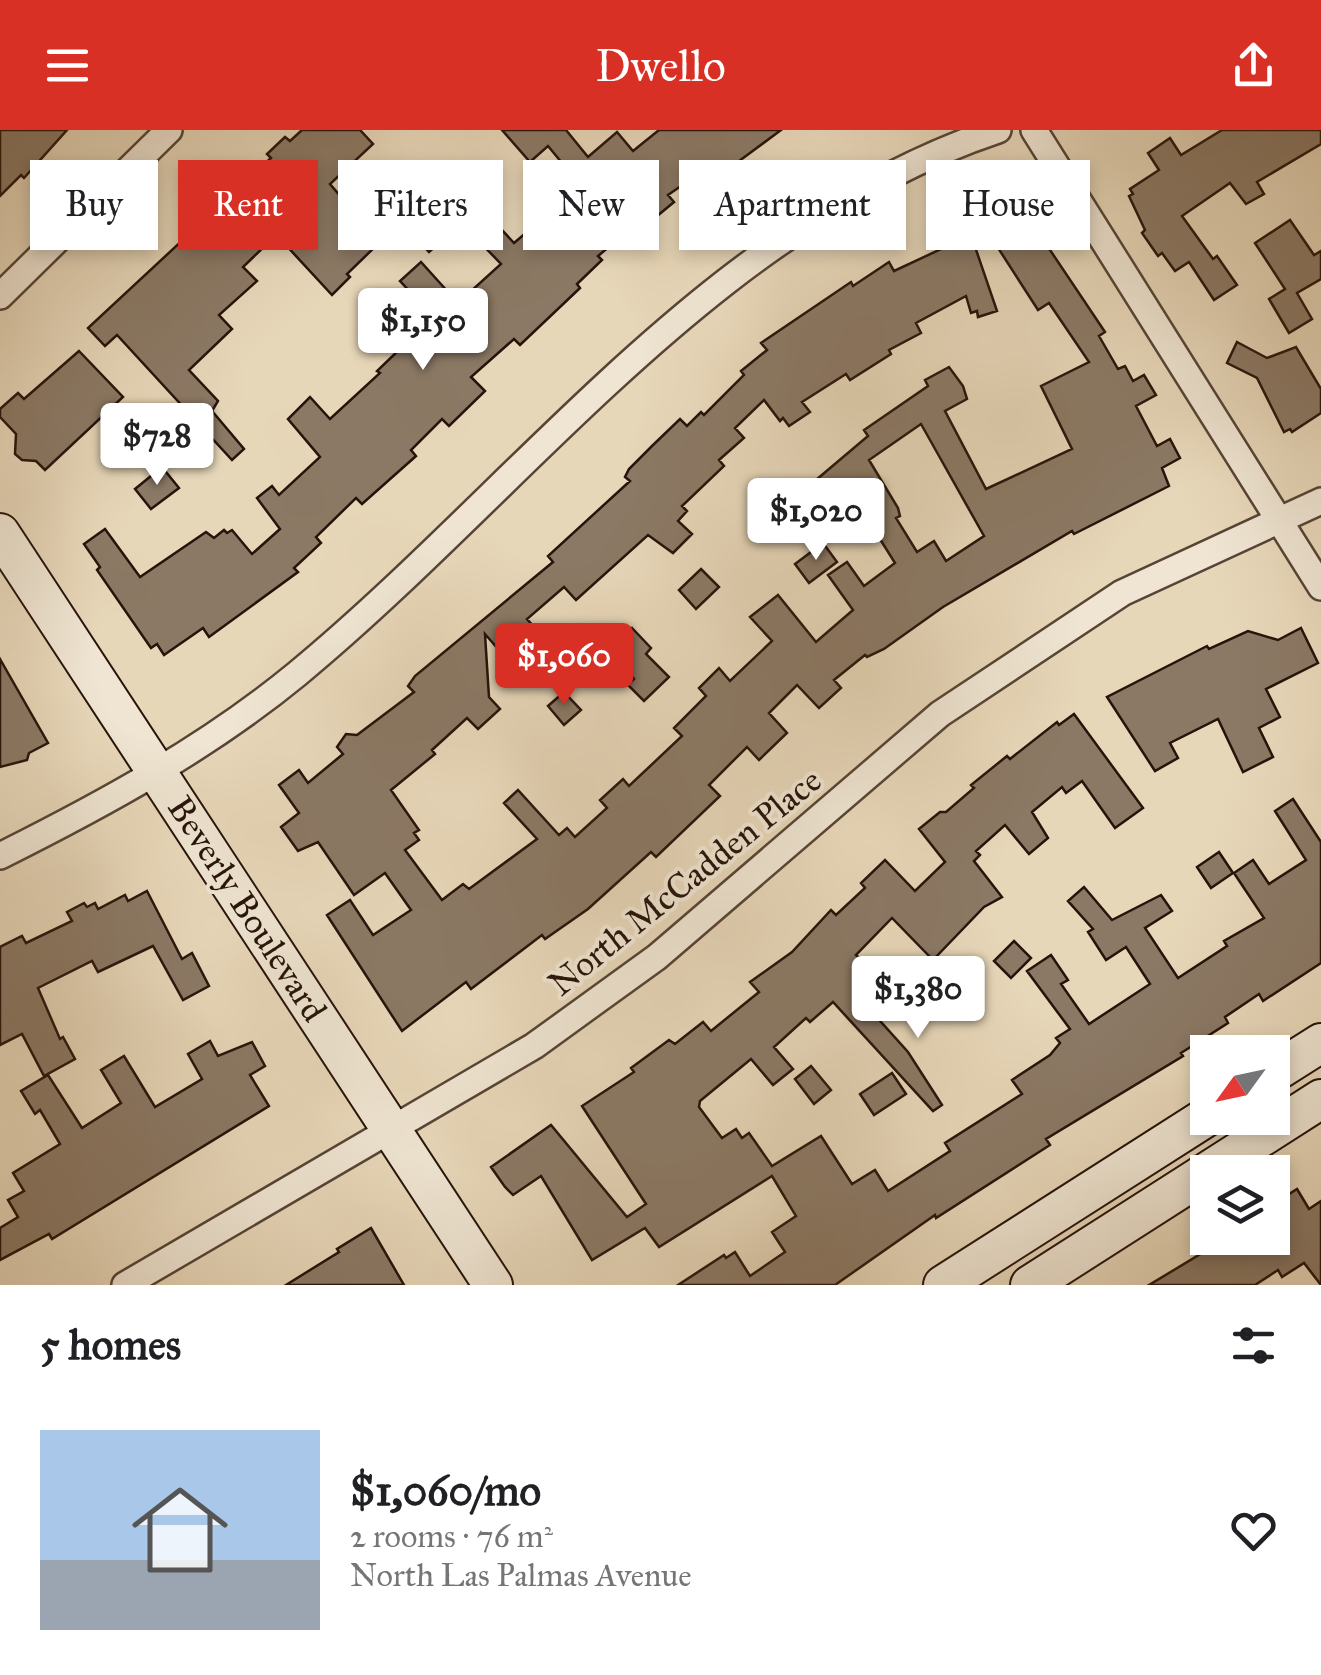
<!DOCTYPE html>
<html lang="en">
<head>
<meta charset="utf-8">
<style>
	body { margin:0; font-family:"IM FELL Great Primer",serif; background:#f6f6f6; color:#202124; height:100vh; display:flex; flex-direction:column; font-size:38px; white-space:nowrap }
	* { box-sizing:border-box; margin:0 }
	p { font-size:32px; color:#757577 }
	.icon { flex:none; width:55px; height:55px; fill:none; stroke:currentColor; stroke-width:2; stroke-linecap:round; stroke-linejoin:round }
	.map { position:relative; height:1155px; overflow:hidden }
	.side { display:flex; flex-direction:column; background:#fff; flex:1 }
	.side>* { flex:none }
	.banner { position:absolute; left:30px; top:30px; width:1262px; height:90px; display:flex; gap:20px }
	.needle { width:65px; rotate:237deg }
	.buttons { position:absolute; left:1190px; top:905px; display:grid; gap:20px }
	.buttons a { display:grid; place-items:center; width:100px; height:100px; border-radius:0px; background:#fff; box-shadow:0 5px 15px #0003; font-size:50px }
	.price { position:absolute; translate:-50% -85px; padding:0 22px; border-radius:10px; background:#fff; color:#222; font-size:32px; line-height:65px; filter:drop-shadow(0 2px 5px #0008) }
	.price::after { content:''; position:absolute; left:50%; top:60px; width:30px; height:22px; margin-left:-15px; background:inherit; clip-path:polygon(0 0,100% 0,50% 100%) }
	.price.current { background:#d93025; color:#fff }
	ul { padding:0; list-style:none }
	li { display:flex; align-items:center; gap:30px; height:250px; padding:0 40px }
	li+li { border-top:2px solid #e0e0e0 }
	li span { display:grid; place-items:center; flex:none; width:280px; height:200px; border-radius:0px; color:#555 }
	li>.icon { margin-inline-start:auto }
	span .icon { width:120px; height:120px; fill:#fffc; stroke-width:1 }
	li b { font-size:42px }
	h2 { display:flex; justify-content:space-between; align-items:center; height:120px; padding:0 40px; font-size:42px }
	.chip { padding:0 35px; border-radius:0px; background:#fff; box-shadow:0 5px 15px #0003; font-size:35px; line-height:90px }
	.chip.current { background:#d93025; color:#fff }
	header { display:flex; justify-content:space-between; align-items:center; height:130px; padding:0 40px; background:#d93025; color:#fff; font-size:45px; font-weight:600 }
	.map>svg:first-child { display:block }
	.building { fill:#8b7965; stroke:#27130a; stroke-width:2.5; fill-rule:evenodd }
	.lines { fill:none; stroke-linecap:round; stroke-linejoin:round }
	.minor-casing { stroke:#574436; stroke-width:30 }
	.secondary-casing { stroke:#27130a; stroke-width:42 }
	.minor { stroke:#efe5d2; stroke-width:25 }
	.secondary { stroke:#efe5d2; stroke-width:38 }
	.labels { text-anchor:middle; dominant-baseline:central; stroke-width:8; stroke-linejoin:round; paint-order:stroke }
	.street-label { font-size:35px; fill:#27130a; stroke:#efe5d2 }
</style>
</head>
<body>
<header><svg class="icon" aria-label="menu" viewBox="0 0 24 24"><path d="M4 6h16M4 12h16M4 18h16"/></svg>Dwello<svg class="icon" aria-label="share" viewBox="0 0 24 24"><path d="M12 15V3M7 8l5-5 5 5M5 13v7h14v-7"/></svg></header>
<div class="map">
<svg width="1321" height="1155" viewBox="0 0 1321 1155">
	<rect width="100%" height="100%" fill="#e7d7b9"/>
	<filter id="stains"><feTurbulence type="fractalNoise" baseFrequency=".002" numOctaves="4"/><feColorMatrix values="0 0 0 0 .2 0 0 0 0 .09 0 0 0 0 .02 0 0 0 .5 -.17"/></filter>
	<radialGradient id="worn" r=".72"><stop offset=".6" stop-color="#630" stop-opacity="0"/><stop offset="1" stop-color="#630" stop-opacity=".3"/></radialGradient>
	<g class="building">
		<polygon points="0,0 67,0 24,48 21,45 0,66"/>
		<polygon points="302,0 360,0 373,14 330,54 380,112 347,144 350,147 332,165 283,112 279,116 272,109 243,137 257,151 219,185 232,199 189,240 218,271 212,281 244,319 232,330 117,205 105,216 88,198 271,28 267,24 285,7 290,11"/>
		<polygon points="502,0 566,0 588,27 617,2 633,21 659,0 781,0 727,40 716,45 710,36 668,65 674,72 639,101 634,96 598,126 602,130 577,154 580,158 520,215 514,209 471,247 485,261 449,296 442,289 411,320 416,326 362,374 356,368 316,407 321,413 294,438 298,442 209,507 203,498 164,525 157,514 151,518 97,440 100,437 84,414 105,399 140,447 206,402 214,408 224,400 227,403 232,400 252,424 280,399 257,368 272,356 279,365 320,327 288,289 310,267 330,289 380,243 377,241 401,218 382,199 415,167 400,151 421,132 458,173 501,134 453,84 470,69 474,74 476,72 514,113 581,56 548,16 530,32"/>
		<polygon points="1222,0 1321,0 1321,14 1257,52 1264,64 1246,74 1230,53 1182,86 1213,129 1217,126 1237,155 1214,170 1189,132 1175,141 1162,123 1158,126 1142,103 1145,100 1129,66 1133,64 1130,59 1159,40 1148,23 1170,8 1181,25"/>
		<polygon points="439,71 460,95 429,122 408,99"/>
		<polygon points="1290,90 1314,125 1321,121 1321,149 1297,163 1312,189 1289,203 1269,169 1285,159 1255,113"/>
		<path d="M982,93L1042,108L1105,202L1099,206L1118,239L1125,236L1133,251L1144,245L1156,265L1136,276L1157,316L1170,309L1180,328L1162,338L1169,356L1074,404L1072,401L943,477L884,519L867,527L865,525L834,550L841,558L819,578L797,555L769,583L787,603L759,630L747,617L709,655L720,666L656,727L651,722L588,779L545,809L542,805L471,859L466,852L402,901L327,785L350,770L373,805L411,780L385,743L354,765L318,712L298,721L281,697L299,683L279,655L299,640L308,653L343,624L337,617L346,604L357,605L414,562L408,556L415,546L553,432L548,426L630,351L625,347L629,339L652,316L680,289L687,296L701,282L704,285L744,245L741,241L767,220L761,213L851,152L853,156L889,132L894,141L971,105L997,181L978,187L977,181L971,183L966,166L916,193L921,203L889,220L891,224L850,250L846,244L802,272L810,282L789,296L783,288L780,291L764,270L735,298L744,308L719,330L724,336L682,376L687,381L678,391L692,404L673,423L648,405L576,470L564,457L527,489L552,517L520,544L485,504L489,567L500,579L478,599L467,588L432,620L435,624L391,660L419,700L414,703L419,710L405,720L442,770L463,754L469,759L537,709L504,673L518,660L559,705L567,698L575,707L607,678L600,670L623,649L629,656L682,606L674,598L706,566L699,558L719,538L730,551L772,511L750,487L778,465L816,512L853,480L828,445L847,432L864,456L895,433L848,358L838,367L830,357L825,361L816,350L868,306L864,300L928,256L925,250L949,237L963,256L967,269L945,281L986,359L1072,319L1041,256L1089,232L1049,173L1038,180ZM921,294L984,406L946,431L934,411L917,422L896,388L900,386L898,378L869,330Z"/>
		<polygon points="1237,212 1267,228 1296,217 1321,259 1321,283 1292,302 1290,299 1284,302 1257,248 1227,233"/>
		<polygon points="79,221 123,267 45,340 36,331 22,330 15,324 16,304 0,287 0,279 18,263 24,269"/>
		<polygon points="162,337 179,358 151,379 135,359"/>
		<polygon points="780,367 797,385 780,401 763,383"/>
		<polygon points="823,413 837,432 809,453 795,434"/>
		<polygon points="701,439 719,457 696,479 679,460"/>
		<polygon points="632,498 651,518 646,524 669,547 644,571 628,555 634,549 608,520"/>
		<polygon points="1301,498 1318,533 1266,559 1280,587 1259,598 1273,627 1243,642 1218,589 1170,613 1178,628 1155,641 1107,567 1207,516 1209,519 1248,501 1278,510"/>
		<polygon points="0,529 48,613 29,623 27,630 0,637"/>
		<polygon points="564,562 581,580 564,595 548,576"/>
		<polygon points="1074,584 1143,678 1115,698 1082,651 1066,663 1062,657 1032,682 1048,708 1029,724 1005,695 976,721 980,725 974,731 1002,767 984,777 933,830 892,788 856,825 884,852 864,873 908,922 942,975 933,981 833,872 810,892 806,888 774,917 793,939 773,955 751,929 700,971 699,977 722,1008 736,999 742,1008 749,1003 772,1036 821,1006 852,1054 875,1040 888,1061 950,1021 945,1013 1022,964 1012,950 1050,925 1060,913 1056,908 1070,899 1027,841 1051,825 1068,850 1061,854 1089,894 1150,854 1126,817 1106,830 1088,802 1093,799 1068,771 1084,757 1112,790 1161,765 1172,781 1145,798 1178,848 1227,816 1224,811 1264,788 1234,743 1253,730 1269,754 1306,730 1275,681 1293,669 1321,712 1321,833 1263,871 1259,864 1225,887 1228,893 1181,923 1183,926 1046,1009 1050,1015 936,1088 935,1085 835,1155 678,1155 724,1125 726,1128 735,1122 750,1146 785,1122 772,1102 796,1086 772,1046 659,1117 645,1098 592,1130 541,1046 513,1065 505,1057 491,1037 551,995 627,1087 646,1074 582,976 634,942 631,938 669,910 675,914 703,892 711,901 759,862 750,852 792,822 831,780 836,785 865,758 861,753 885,730 915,761 945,732 919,699 940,682 946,682 974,658 971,655 1007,626 1010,629 1057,592 1059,595"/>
		<polygon points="1219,722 1233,743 1211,758 1197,737"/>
		<polygon points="147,761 182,829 192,823 209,856 183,870 153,816 98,842 92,831 38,858 60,909 63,907 75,929 44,946 22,904 0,915 0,817 22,806 26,813 72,791 67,782 84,773 87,777 95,773 98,779 125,765 128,771"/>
		<polygon points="1014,811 1031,828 1011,848 994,831"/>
		<polygon points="942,849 960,867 944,881 927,864"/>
		<polygon points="210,911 218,926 252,912 265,936 250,945 269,976 52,1109 49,1104 0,1130 0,1098 18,1087 8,1070 24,1061 13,1043 60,1014 40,980 35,984 21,961 48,945 82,998 121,973 101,940 124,926 155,977 202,949 188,924"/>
		<polygon points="811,936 831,960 814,974 795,949"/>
		<polygon points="892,943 906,964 874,985 860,964"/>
		<polygon points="1297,1059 1309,1079 1321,1071 1321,1155 1304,1133 1282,1147 1278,1140 1255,1155 1149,1155 1227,1108 1272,1108 1272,1075"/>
		<polygon points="371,1098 404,1155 286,1155 339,1122 337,1119"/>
	</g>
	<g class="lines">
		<g class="minor-casing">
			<g id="minor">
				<polyline points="1034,0 1321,457"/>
				<polyline points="0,166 169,0"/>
				<path d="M0,726C104,674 207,618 297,544C523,357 710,96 998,0"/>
				<polyline points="125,1155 534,916 657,827 940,584 1122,463 1321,371"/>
			</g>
		</g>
		<g class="secondary-casing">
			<g id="secondary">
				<polyline points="0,403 493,1155"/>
				<polyline points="1272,944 1321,913"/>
				<polyline points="943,1155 1208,986"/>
				<polyline points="1030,1155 1321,969"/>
			</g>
		</g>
		<use href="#minor" class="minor"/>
		<use href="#secondary" class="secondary"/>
	</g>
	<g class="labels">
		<g class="street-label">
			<text transform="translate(685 752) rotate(-39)">North McCadden Place</text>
			<text transform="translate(247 779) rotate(57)">Beverly Boulevard</text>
		</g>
	</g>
	<rect width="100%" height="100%" filter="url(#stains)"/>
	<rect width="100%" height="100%" fill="url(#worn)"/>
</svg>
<div class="buttons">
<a><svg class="needle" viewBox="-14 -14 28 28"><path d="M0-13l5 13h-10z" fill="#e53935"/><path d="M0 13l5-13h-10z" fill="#757577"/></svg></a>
<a><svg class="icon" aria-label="layers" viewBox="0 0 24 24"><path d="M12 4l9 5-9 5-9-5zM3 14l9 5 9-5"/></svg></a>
</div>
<b class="price" style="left:423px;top:243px">$1,150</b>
<b class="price" style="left:157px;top:358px">$728</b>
<b class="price" style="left:816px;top:433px">$1,020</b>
<b class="price current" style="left:564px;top:578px">$1,060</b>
<b class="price" style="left:918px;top:911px">$1,380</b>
<div class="banner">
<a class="chip">Buy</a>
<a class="chip current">Rent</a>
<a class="chip">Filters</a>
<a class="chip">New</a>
<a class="chip">Apartment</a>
<a class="chip">House</a>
</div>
</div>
<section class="side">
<h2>5 homes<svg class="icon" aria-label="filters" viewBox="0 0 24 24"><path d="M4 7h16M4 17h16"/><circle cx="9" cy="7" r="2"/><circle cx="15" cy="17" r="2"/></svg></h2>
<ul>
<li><span style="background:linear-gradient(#a9c7e8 65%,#9aa5b1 0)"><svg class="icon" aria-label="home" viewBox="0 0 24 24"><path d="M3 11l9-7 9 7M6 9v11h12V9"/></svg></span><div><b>$1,060/mo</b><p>2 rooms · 76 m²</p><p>North Las Palmas Avenue</p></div><svg class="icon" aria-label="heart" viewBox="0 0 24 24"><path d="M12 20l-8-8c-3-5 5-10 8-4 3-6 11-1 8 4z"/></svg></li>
</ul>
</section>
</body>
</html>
